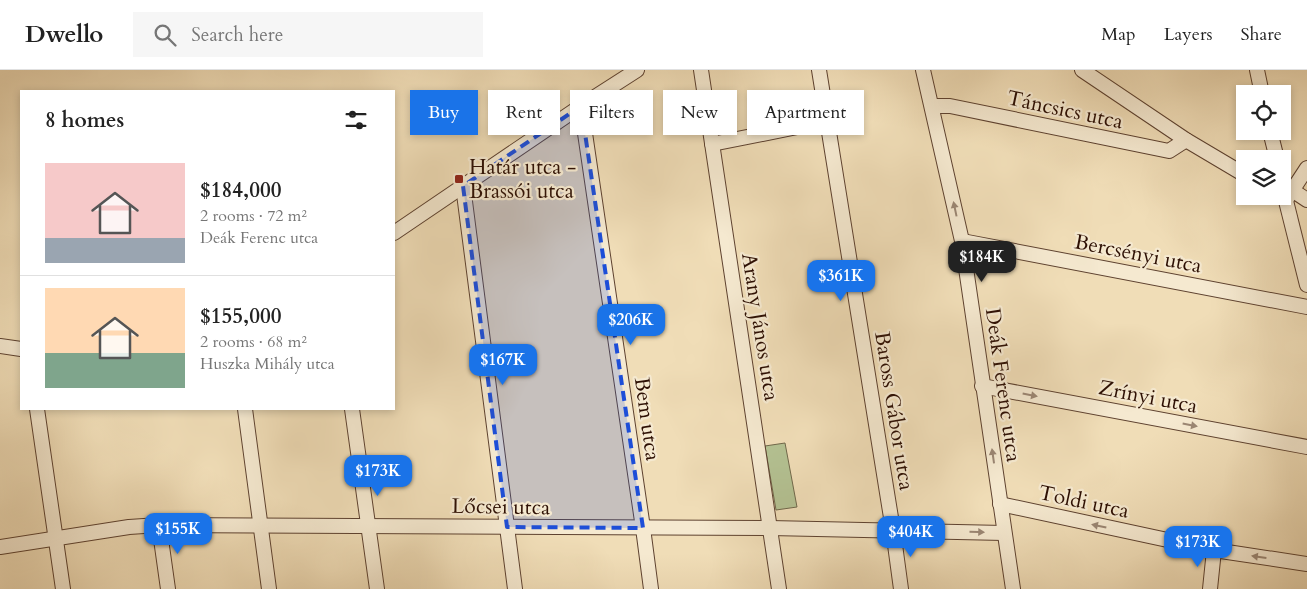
<!DOCTYPE html>
<html lang="en">
<head>
<meta charset="utf-8">
<style>
	body { margin:0; font-family:Cardo,serif; background:#f6f6f6; color:#222; height:100vh; display:flex; flex-direction:column; font-size:19px; white-space:nowrap }
	* { box-sizing:border-box; margin:0 }
	p { font-size:16px; color:#767676 }
	.icon { flex:none; width:28px; height:28px; fill:none; stroke:currentColor; stroke-width:2; stroke-linecap:round; stroke-linejoin:round }
	.map { position:relative; flex:1; overflow:hidden }
	.side { position:absolute; left:20px; top:20px; width:375px; height:320px; display:flex; flex-direction:column; background:#fff; border-radius:0px; box-shadow:0 2px 8px #0003 }
	.side>* { flex:none }
	.hud { position:absolute; left:410px; top:20px; width:475px; height:45px; display:flex; gap:10px }
	.tools { position:absolute; left:1236px; top:15px; display:grid; gap:10px }
	.tools a { display:grid; place-items:center; width:55px; height:55px; border-radius:0px; background:#fff; box-shadow:0 2px 8px #0003; font-size:25px }
	.price { position:absolute; translate:-50% -42px; padding:0 11px; border-radius:10px; background:#1a73e8; color:#fff; font-size:16px; line-height:32px; filter:drop-shadow(0 1px 2px #0008) }
	.price::after { content:''; position:absolute; left:50%; top:30px; width:15px; height:11px; margin-left:-8px; background:inherit; clip-path:polygon(0 0,100% 0,50% 100%) }
	.price.on { background:#222; color:#fff }
	ul { padding:0; list-style:none }
	li { display:flex; align-items:center; gap:15px; height:125px; padding:0 25px }
	li+li { border-top:1px solid #e0e0e0 }
	li span { display:grid; place-items:center; flex:none; width:140px; height:100px; border-radius:0px; color:#555 }
	li>.icon { margin-inline-start:auto }
	span .icon { width:60px; height:60px; fill:#fffc; stroke-width:1 }
	li b { font-size:21px }
	h2 { display:flex; justify-content:space-between; align-items:center; height:60px; padding:0 25px; font-size:21px }
	.tag { padding:0 18px; border-radius:0px; background:#fff; box-shadow:0 2px 8px #0003; font-size:18px; line-height:45px }
	.tag.on { background:#1a73e8; color:#fff }
	header { display:flex; align-items:center; gap:30px; box-sizing:border-box; height:70px; padding:0 25px; background:#fff; border-bottom:1px solid #e0e0e0 }
	header strong { font-size:24px }
	nav { display:flex; gap:28px; margin-inline-start:auto; font-size:18px }
	.search { width:350px; height:45px; background:#f6f6f6; display:flex; align-items:center; gap:12px; box-sizing:border-box; padding:0 18px; border-radius:0px; color:#767676; font-size:19px }
	.map>svg:first-child { display:block }
	.green { fill:#b4c293; stroke:#70684b }
	.lines { fill:none; stroke-linecap:round; stroke-linejoin:round }
	.minor-casing { stroke:#5e4230; stroke-width:16 }
	.minor { stroke:#f5e9d0; stroke-width:14 }
	.oneway { fill:#9b8774 }
	.marked { fill:#1d4ed8; fill-opacity:0.2; stroke:#1d4ed8; stroke-width:4; stroke-dasharray:10 6; stroke-linejoin:round }
	.poi-dot { fill:#8f2418; stroke:#f5e9d0; stroke-width:2 }
	.labels { text-anchor:middle; dominant-baseline:central; stroke-width:4.5; stroke-linejoin:round; paint-order:stroke }
	.street-label { font-size:21px; fill:#2d0f03; stroke:#f5e9d0 }
	.poi-label { font-size:21px; fill:#2d0f03; stroke:#f5e9d0; text-anchor:start }
</style>
</head>
<body>
<header>
<strong>Dwello</strong>
<div class="search"><svg class="icon" aria-label="search" viewBox="0 0 24 24"><circle cx="10" cy="10" r="6"/><path d="M15 15l6 6"/></svg>Search here</div>
<nav><a>Map</a><a>Layers</a><a>Share</a></nav>
</header>
<div class="map">
<svg width="1307" height="519" viewBox="0 0 1307 519">
	<rect width="100%" height="100%" fill="#f0ddb7"/>
	<filter id="stains"><feTurbulence type="fractalNoise" baseFrequency=".004" numOctaves="4"/><feColorMatrix values="0 0 0 0 .2 0 0 0 0 .09 0 0 0 0 .02 0 0 0 .5 -.17"/></filter>
	<radialGradient id="worn" r=".72"><stop offset=".6" stop-color="#630" stop-opacity="0"/><stop offset="1" stop-color="#630" stop-opacity=".3"/></radialGradient>
	<polygon class="green" points="785,373 797,437 776,440 765,376"/>
	<g class="lines">
		<g class="minor-casing">
			<g id="minor">
				<polyline points="701,0 779,519"/>
				<polyline points="819,0 893,460 901,519"/>
				<polyline points="923,0 962,171 1013,519"/>
				<polyline points="1082,0 1186,70 1245,105"/>
				<polyline points="1257,0 1262,24"/>
				<polyline points="581,36 643,458 651,519"/>
				<polyline points="932,36 950,36 1169,81 1186,70"/>
				<polyline points="1270,61 1277,89"/>
				<polyline points="712,74 827,51"/>
				<polyline points="1282,115 1307,215"/>
				<polyline points="463,116 515,519"/>
				<polyline points="1292,120 1307,130"/>
				<polyline points="1286,130 1307,98"/>
				<polyline points="394,163 581,36 637,0"/>
				<polyline points="962,171 1307,237"/>
				<polyline points="0,276 21,279"/>
				<polyline points="982,316 1307,377"/>
				<polyline points="37,339 63,519"/>
				<polyline points="245,339 269,519"/>
				<polyline points="352,339 377,519"/>
				<polyline points="1000,434 1214,480 1307,494"/>
				<polyline points="159,455 168,519"/>
				<polyline points="0,477 129,457 159,455 770,458 1004,463"/>
				<polyline points="1210,519 1214,480"/>
			</g>
		</g>
		<use href="#minor" class="minor"/>
	</g>
	<defs><path id="oneway-solid" d="M-6-.8H1V-3.2L6.5 0L1 3.2V.8H-6Z" transform="scale(1.25)"/></defs>
	<g class="oneway">
		<use href="#oneway-solid" transform="translate(955 139) rotate(-102)"/>
		<use href="#oneway-solid" transform="translate(1030 325) rotate(11)"/>
		<use href="#oneway-solid" transform="translate(1190 355) rotate(11)"/>
		<use href="#oneway-solid" transform="translate(993 386) rotate(-98)"/>
		<use href="#oneway-solid" transform="translate(1099 456) rotate(-168)"/>
		<use href="#oneway-solid" transform="translate(977 462) rotate(1)"/>
		<use href="#oneway-solid" transform="translate(1259 487) rotate(-172)"/>
	</g>
	<path class="marked" d="M581,36L643,458L507,457L463,116Z"/>
	<rect class="poi-dot" x="454" y="104" width="10" height="10" rx="2.5"/>
	<g class="labels">
		<g class="street-label">
			<text transform="translate(1065 40) rotate(12)">Táncsics utca</text>
			<text transform="translate(1138 184) rotate(11)">Bercsényi utca</text>
			<text transform="translate(760 257) rotate(81)">Arany János utca</text>
			<text transform="translate(1003 315) rotate(82)">Deák Ferenc utca</text>
			<text transform="translate(1148 327) rotate(11)">Zrínyi utca</text>
			<text transform="translate(894 341) rotate(81)">Baross Gábor utca</text>
			<text transform="translate(647 349) rotate(82)">Bem utca</text>
			<text transform="translate(1084 432) rotate(12)">Toldi utca</text>
			<text transform="translate(501 437) rotate(1)">Lőcsei utca</text>
		</g>
		<g class="poi-label">
			<text x="469" y="97">Határ utca -<tspan x="469" dy="24">Brassói utca</tspan></text>
		</g>
	</g>
	<rect width="100%" height="100%" filter="url(#stains)"/>
	<rect width="100%" height="100%" fill="url(#worn)"/>
</svg>
<div class="tools">
<a><svg class="icon" aria-label="locate" viewBox="0 0 24 24"><circle cx="12" cy="12" r="6"/><path d="M12 2v4M12 18v4M2 12h4M18 12h4"/></svg></a>
<a><svg class="icon" aria-label="layers" viewBox="0 0 24 24"><path d="M12 4l9 5-9 5-9-5zM3 14l9 5 9-5"/></svg></a>
</div>
<b class="price on" style="left:982px;top:213px">$184K</b>
<b class="price" style="left:841px;top:232px">$361K</b>
<b class="price" style="left:631px;top:276px">$206K</b>
<b class="price" style="left:503px;top:316px">$167K</b>
<b class="price" style="left:378px;top:427px">$173K</b>
<b class="price" style="left:178px;top:485px">$155K</b>
<b class="price" style="left:911px;top:488px">$404K</b>
<b class="price" style="left:1198px;top:498px">$173K</b>
<div class="hud">
<a class="tag on">Buy</a>
<a class="tag">Rent</a>
<a class="tag">Filters</a>
<a class="tag">New</a>
<a class="tag">Apartment</a>
</div>
<section class="side">
<h2>8 homes<svg class="icon" aria-label="filters" viewBox="0 0 24 24"><path d="M4 7h16M4 17h16"/><circle cx="9" cy="7" r="2"/><circle cx="15" cy="17" r="2"/></svg></h2>
<ul>
<li><span style="background:linear-gradient(#f6c9c9 75%,#9aa5b1 0)"><svg class="icon" aria-label="home" viewBox="0 0 24 24"><path d="M3 11l9-7 9 7M6 9v11h12V9"/></svg></span><div><b>$184,000</b><p>2 rooms · 72 m²</p><p>Deák Ferenc utca</p></div></li>
<li><span style="background:linear-gradient(#ffd9b3 65%,#7fa58c 0)"><svg class="icon" aria-label="home" viewBox="0 0 24 24"><path d="M3 11l9-7 9 7M6 9v11h12V9"/></svg></span><div><b>$155,000</b><p>2 rooms · 68 m²</p><p>Huszka Mihály utca</p></div></li>
</ul>
</section>
</div>
</body>
</html>
